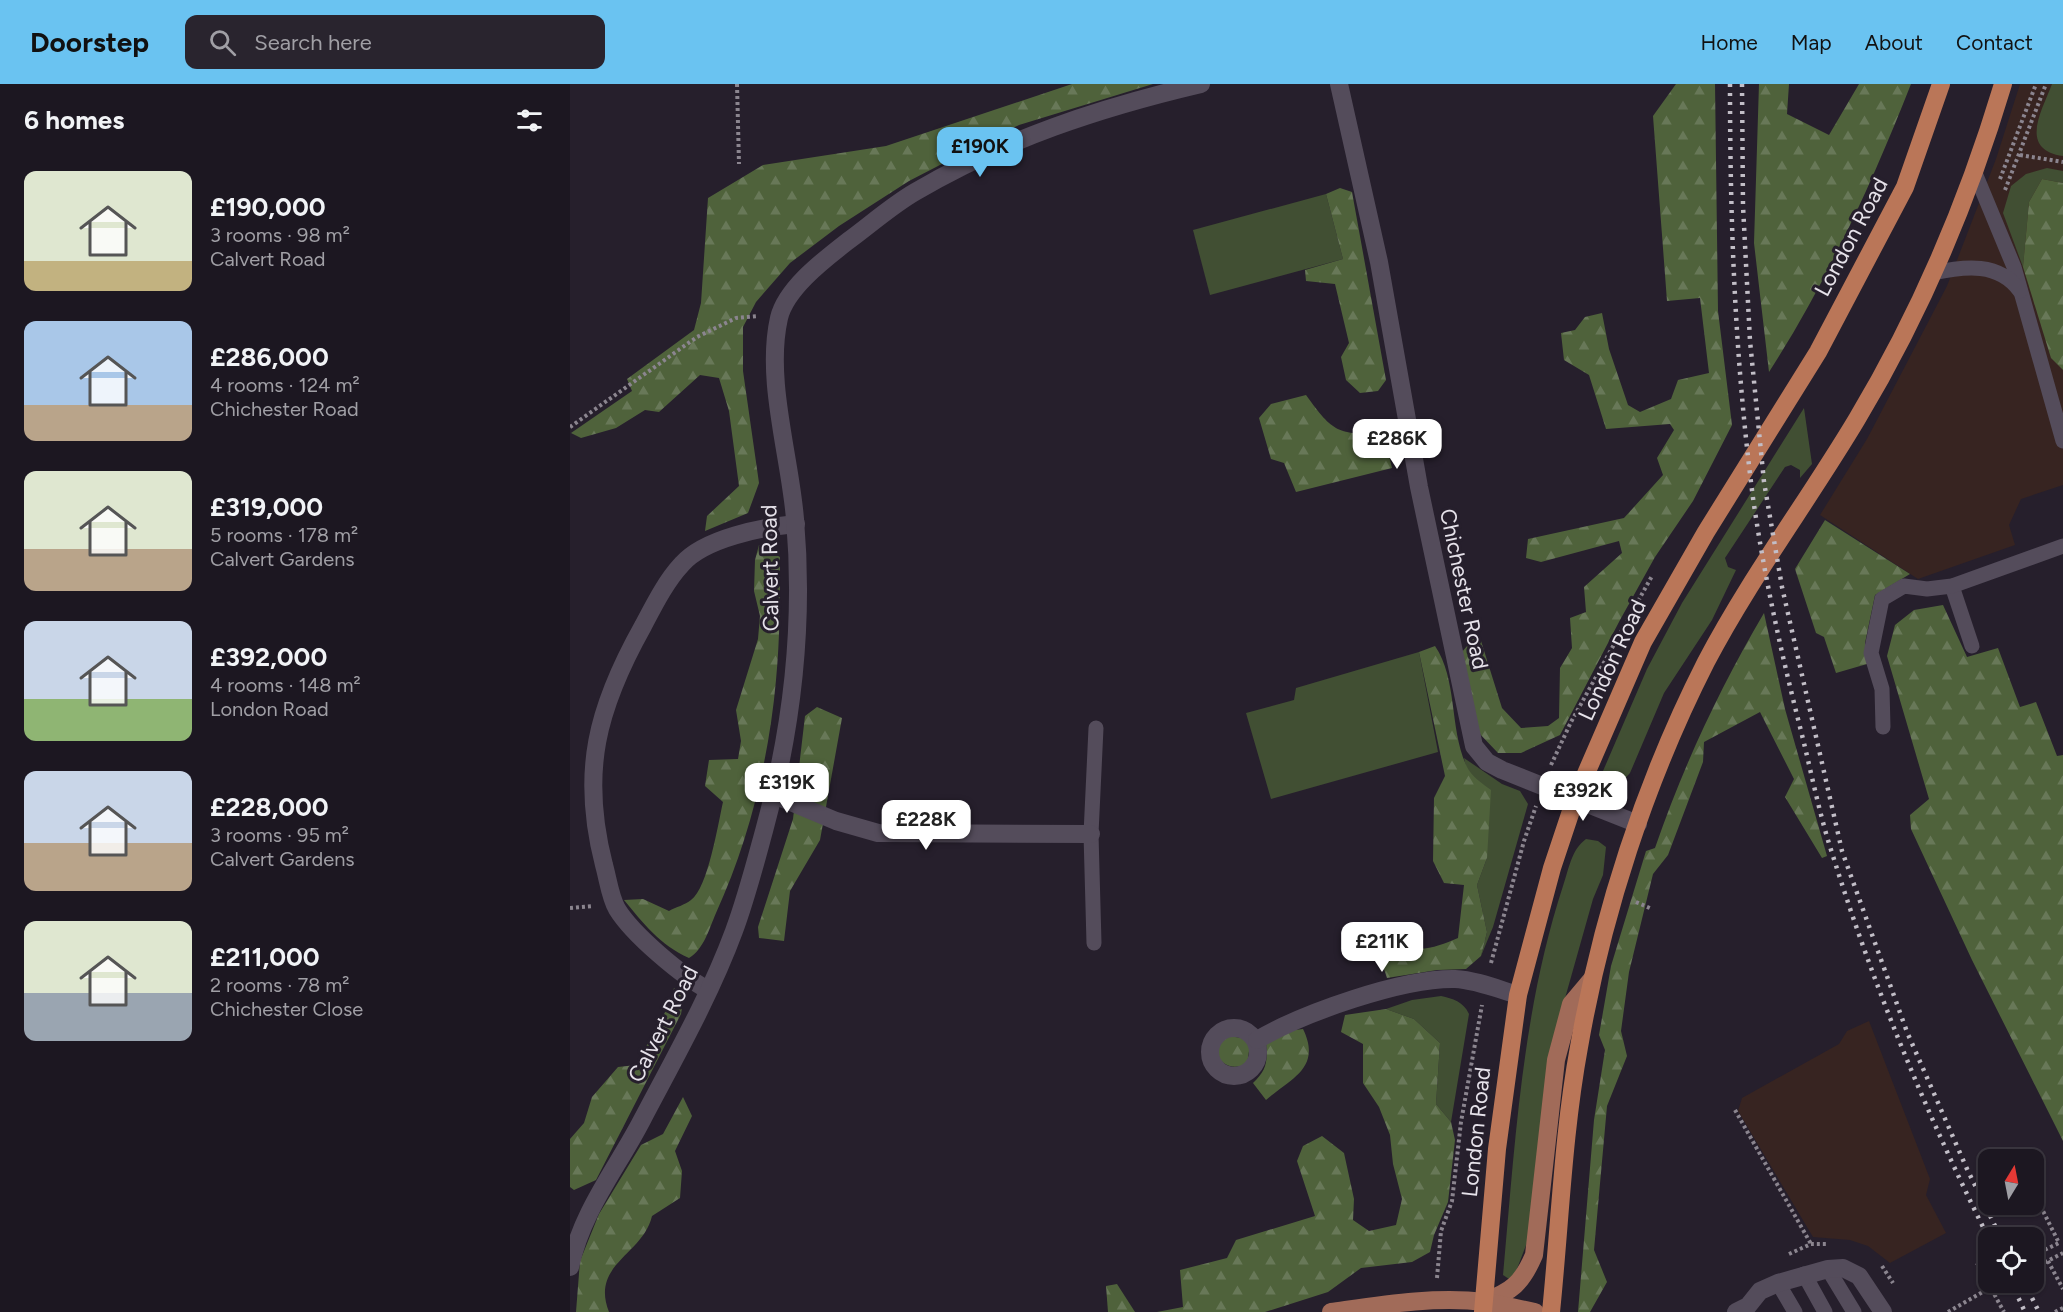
<!DOCTYPE html>
<html lang="en">
<head>
<meta charset="utf-8">
<style>
	body { margin:0; font-family:Figtree,sans-serif; background:#29242e; color:#f1f3f6; height:100vh; display:flex; flex-direction:column; font-size:22px; white-space:nowrap }
	* { box-sizing:border-box; margin:0 }
	p { font-size:20px; color:#a09fa5 }
	.icon { flex:none; width:33px; height:33px; fill:none; stroke:currentColor; stroke-width:2; stroke-linecap:round; stroke-linejoin:round }
	.map { position:relative; flex:1; overflow:hidden }
	.drawer { display:flex; flex-direction:column; background:#1c1721; width:570px }
	.drawer>* { flex:none }
	.needle { width:39px; rotate:10deg }
	.buttons { position:absolute; left:1408px; top:1065px; display:grid; gap:12px }
	.buttons a { display:grid; place-items:center; width:66px; height:66px; border-radius:12px; background:#1c1721; box-shadow:0 2px 4px #0004,0 0 0 2px #3a363f; font-size:30px }
	.price { position:absolute; translate:-50% -51px; padding:0 14px; border-radius:12px; background:#fff; color:#222; font-size:20px; line-height:39px; filter:drop-shadow(0 2px 3px #0008) }
	.price::after { content:''; position:absolute; left:50%; top:36px; width:18px; height:14px; margin-left:-9px; background:inherit; clip-path:polygon(0 0,100% 0,50% 100%) }
	.price.active { background:#6ac3f1; color:#111 }
	ul { padding:0; list-style:none }
	li { display:flex; align-items:center; gap:18px; height:150px; padding:0 24px }
	li span { display:grid; place-items:center; flex:none; width:168px; height:120px; border-radius:12px; color:#555 }
	li>.icon { margin-inline-start:auto }
	span .icon { width:72px; height:72px; fill:#fffc; stroke-width:1 }
	li b { font-size:26px }
	h2 { display:flex; justify-content:space-between; align-items:center; height:72px; padding:0 24px; font-size:26px }
	header { display:flex; align-items:center; gap:36px; box-sizing:border-box; height:84px; padding:0 30px; background:#6ac3f1; color:#111 }
	header strong { font-size:28px }
	nav { display:flex; gap:33px; margin-inline-start:auto; font-size:21px }
	.search { width:420px; height:54px; background:#29242e; display:flex; align-items:center; gap:15px; box-sizing:border-box; padding:0 21px; border-radius:12px; color:#a09fa5; font-size:22px }
	main { display:flex; flex:1; min-height:0 }
	.map>svg:first-child { display:block }
	.commercial { fill:#372421 }
	.green { fill:#414f33 }
	.forest { fill:url(#forest-firs) }
	.lines { fill:none; stroke-linecap:round; stroke-linejoin:round }
	.path { stroke:#8b858f; stroke-width:4; stroke-dasharray:3 3; stroke-linecap:butt }
	.service { stroke:#544c5b; stroke-width:15 }
	.minor { stroke:#544c5b; stroke-width:18 }
	.primary { stroke:#a16b59; stroke-width:18 }
	.trunk { stroke:#ba7658; stroke-width:18 }
	.rail { stroke:#c2bec7; stroke-width:4.5; stroke-dasharray:3 6; stroke-linecap:butt }
	.labels { text-anchor:middle; dominant-baseline:central; stroke-width:6; stroke-linejoin:round; paint-order:stroke }
	.street-label { font-size:22px; fill:#e6e2ea; stroke:#261f2c }
</style>
</head>
<body>
<header>
<strong>Doorstep</strong>
<div class="search"><svg class="icon" aria-label="search" viewBox="0 0 24 24"><circle cx="10" cy="10" r="6"/><path d="M15 15l6 6"/></svg>Search here</div>
<nav><a>Home</a><a>Map</a><a>About</a><a>Contact</a></nav>
</header>
<main>
<section class="drawer">
<h2>6 homes<svg class="icon" aria-label="filters" viewBox="0 0 24 24"><path d="M4 7h16M4 17h16"/><circle cx="9" cy="7" r="2"/><circle cx="15" cy="17" r="2"/></svg></h2>
<ul>
<li><span style="background:linear-gradient(#dfe7d0 75%,#c2b280 0)"><svg class="icon" aria-label="home" viewBox="0 0 24 24"><path d="M3 11l9-7 9 7M6 9v11h12V9"/></svg></span><div><b>£190,000</b><p>3 rooms · 98 m²</p><p>Calvert Road</p></div></li>
<li><span style="background:linear-gradient(#a9c7e8 70%,#b9a48a 0)"><svg class="icon" aria-label="home" viewBox="0 0 24 24"><path d="M3 11l9-7 9 7M6 9v11h12V9"/></svg></span><div><b>£286,000</b><p>4 rooms · 124 m²</p><p>Chichester Road</p></div></li>
<li><span style="background:linear-gradient(#dfe7d0 65%,#b9a48a 0)"><svg class="icon" aria-label="home" viewBox="0 0 24 24"><path d="M3 11l9-7 9 7M6 9v11h12V9"/></svg></span><div><b>£319,000</b><p>5 rooms · 178 m²</p><p>Calvert Gardens</p></div></li>
<li><span style="background:linear-gradient(#c9d6e8 65%,#8fb573 0)"><svg class="icon" aria-label="home" viewBox="0 0 24 24"><path d="M3 11l9-7 9 7M6 9v11h12V9"/></svg></span><div><b>£392,000</b><p>4 rooms · 148 m²</p><p>London Road</p></div></li>
<li><span style="background:linear-gradient(#c9d6e8 60%,#b9a48a 0)"><svg class="icon" aria-label="home" viewBox="0 0 24 24"><path d="M3 11l9-7 9 7M6 9v11h12V9"/></svg></span><div><b>£228,000</b><p>3 rooms · 95 m²</p><p>Calvert Gardens</p></div></li>
<li><span style="background:linear-gradient(#dfe7d0 60%,#9aa5b1 0)"><svg class="icon" aria-label="home" viewBox="0 0 24 24"><path d="M3 11l9-7 9 7M6 9v11h12V9"/></svg></span><div><b>£211,000</b><p>2 rooms · 78 m²</p><p>Chichester Close</p></div></li>
</ul>
</section>
<div class="map">
<svg width="1493" height="1228" viewBox="0 0 1493 1228">
	<defs>
		<pattern id="forest-firs" width="22" height="20" patternUnits="userSpaceOnUse" patternTransform="scale(1.5)"><rect width="22" height="20" fill="#4f623b"/><path d="M5 1l3.5 6h-7zM16 11l3.5 6h-7z" fill="#687858"/></pattern>
	</defs>
	<rect width="100%" height="100%" fill="#261f2c"/>
	<g class="commercial">
		<polygon points="1450,0 1493,0 1493,401 1451,415 1439,441 1445,461 1348,495 1250,431 1297,355 1377,202 1426,75"/>
		<polygon points="1299,937 1360,1095 1356,1111 1376,1149 1320,1179 1298,1162 1280,1156 1243,1153 1168,1027 1172,1014 1269,960 1277,947"/>
	</g>
	<g class="green">
		<path d="M1482,0H1493V72C1448,65 1472,27 1482,0Z"/>
		<polygon points="1477,84 1493,87 1493,99 1472,95 1459,118 1453,183 1433,129 1441,102 1456,90"/>
		<polygon points="756,110 773,175 640,211 623,146"/>
		<polygon points="1234,324 1242,380 1230,394 1230,386 1221,381 1215,383 1155,474 1158,483 1166,486 1142,536 1094,609 1060,689 1047,703 1037,701 1033,694 1033,687 1077,585 1112,519"/>
		<polygon points="849,568 868,668 701,715 676,629 724,616 726,604"/>
		<polygon points="894,674 932,700 950,707 958,720 923,843 911,872 917,848 907,801 917,774"/>
		<path d="M1016,755L1028,757L1036,763L1033,791L1023,815L981,964L963,1143L945,1190L939,1195L933,1191C945,1060 952,927 993,802C999,785 1001,766 1016,755Z"/>
		<path d="M871,912C883,915 893,917 899,930L881,1038L866,1020L870,959L844,935L816,925L842,916Z"/>
	</g>
	<g class="forest">
		<polygon points="502,0 583,0 449,41 424,53 339,97 269,142 220,179 186,218 173,243 173,287 189,399 178,429 135,447 137,432 169,402 159,327 149,294 130,291 89,328 75,326 46,344 11,354 1,349 62,307 57,295 124,246 131,219 138,114 193,81 316,62"/>
		<polygon points="1106,0 1145,0 1148,227 1162,341 1123,417 1085,473 1050,536 990,651 951,669 928,669 908,648 892,568 903,555 911,557 932,624 951,644 978,642 989,634 990,584 1002,564 1000,534 1016,528 1014,503 1052,469 1049,457 971,478 956,474 958,455 1054,434 1093,391 1087,374 1104,346 1100,340 1036,345 1019,291 994,276 991,249 1005,246 1015,233 1032,229 1039,265 1058,321 1070,328 1101,315 1108,296 1139,289 1130,214 1097,217 1083,32"/>
		<path d="M1189,0H1219L1217,30L1259,51L1289,0H1341C1302,99 1257,198 1199,288L1184,159Z"/>
		<polygon points="1472,95 1493,99 1493,286 1481,274 1453,183 1459,118"/>
		<polygon points="770,104 782,108 816,296 808,307 790,309 776,296 771,273 779,259 765,200 736,197 735,186 773,175 756,110"/>
		<path d="M736,311C764,350 767,349 814,351L822,384L726,408L714,379L701,375L689,334L701,320Z"/>
		<polygon points="1255,436 1340,490 1305,511 1295,559 1297,580 1266,589 1254,553 1246,549 1225,485"/>
		<path d="M189,461L210,473C210,514 210,555 206,596C199,675 179,757 146,829C139,845 134,865 119,874C90,861 73,839 54,816L73,815L99,827C106,823 115,821 121,816C138,804 148,740 153,718L135,702L139,676L168,675L171,657L166,626L188,555L190,532L184,507L185,476Z"/>
		<polygon points="1373,521 1397,573 1428,564 1450,623 1466,618 1487,672 1493,671 1493,1057 1402,876 1341,745 1340,731 1359,715 1317,572 1325,541 1344,526"/>
		<path d="M1194,529L1215,625L1257,772L1252,774L1215,713L1224,695L1190,628L1134,658L1133,678L1098,771L1083,790L1059,888L1051,947L1057,972L1037,1022L1024,1166L1037,1198L1020,1228H1008L1024,1036L1035,966L1029,951L1041,882L1076,767L1085,764C1114,680 1149,606 1194,529Z"/>
		<path d="M865,562C888,596 879,645 897,683C901,692 913,700 921,706L917,774L907,801L917,848L911,872L896,885L867,886L817,894L813,882L830,860C850,870 869,862 888,854L894,801L874,799L863,777L864,714L875,692L849,568Z"/>
		<polygon points="247,623 272,634 250,756 220,807 214,857 189,854 188,843 223,735 235,632"/>
		<polygon points="104,904 114,912 111,930 26,1096 4,1106 0,1103 0,1055 14,1039 22,1013 48,983 66,981 99,921"/>
		<polygon points="816,925 844,935 870,959 866,1020 881,1038 885,1056 878,1118 864,1151 860,1168 842,1178 791,1184 758,1208 695,1228 587,1228 613,1223 610,1186 657,1174 666,1156 745,1132 727,1077 733,1062 752,1052 774,1069 784,1115 783,1136 799,1147 826,1141 832,1115 823,1080 820,1051 809,1023 793,999 793,960 771,948 775,931"/>
		<path d="M733,945C752,984 721,994 696,1016L683,999C696,987 698,978 696,960L710,948Z"/>
		<path d="M657,952L673,954L680,960L677,981C662,984 656,984 646,971L648,960Z"/>
		<path d="M113,1013L122,1032L105,1067L112,1087L110,1114L82,1132C73,1171 20,1180 39,1228H6L10,1177L29,1130L71,1061L93,1050Z"/>
		<polygon points="547,1200 565,1228 538,1228 536,1202"/>
	</g>
	<g class="lines">
		<g class="path">
			<polyline points="167,0 169,80"/>
			<polyline points="1450,71 1493,78"/>
			<polyline points="1430,95 1466,0"/>
			<polyline points="1435,106 1476,0"/>
			<polyline points="0,343 127,253 166,234 188,232"/>
			<polyline points="981,681 1001,638 1082,492"/>
			<polyline points="1066,818 1082,825"/>
			<polyline points="0,824 23,822"/>
			<polyline points="921,879 954,757 966,722"/>
			<polyline points="1165,1026 1241,1160"/>
			<polyline points="1219,1170 1241,1160 1257,1160"/>
			<polyline points="1464,1171 1489,1159 1471,1123"/>
			<polyline points="1478,1177 1493,1205"/>
			<polyline points="1407,1179 1434,1228"/>
			<polyline points="1312,1182 1323,1199"/>
			<polyline points="1464,1184 1493,1169"/>
			<polyline points="867,1194 871,1147 882,1117 891,1038 912,921"/>
			<polyline points="1378,1228 1421,1203"/>
			<polyline points="1485,1228 1493,1224"/>
		</g>
		<g class="service">
			<polyline points="1405,89 1444,183 1493,357"/>
			<path d="M1363,189C1395,182 1429,178 1450,207"/>
			<polyline points="1382,502 1402,562"/>
			<polyline points="1313,643 1312,605 1301,569 1312,515 1334,502 1357,505 1382,502 1493,462"/>
			<polyline points="524,859 521,750 526,644"/>
			<polyline points="1258,1185 1284,1228"/>
			<polyline points="1234,1190 1255,1228"/>
			<polyline points="1208,1199 1225,1228"/>
		</g>
		<g class="minor">
			<polyline points="769,0 809,178 849,403 904,662 917,678 932,686 1068,740"/>
			<polyline points="204,711 266,737 308,749 521,750"/>
			<path d="M138,906C112,892 63,851 47,825C40,813 38,795 34,781C10,688 27,624 73,542C84,521 96,497 112,480C135,454 193,443 226,440"/>
			<circle cx="664" cy="968" r="24"/>
			<path d="M687,956C733,929 832,894 885,895C906,896 928,905 948,911"/>
			<path d="M0,1183C12,1127 46,1086 72,1036C104,975 140,912 164,847C176,815 185,780 194,747C222,646 234,539 225,435C220,372 195,296 209,234C216,204 255,175 278,157C300,141 321,122 345,108C435,55 529,24 631,0"/>
			<polyline points="1166,1228 1178,1222 1190,1207 1208,1199 1258,1185 1273,1184 1289,1192 1313,1228"/>
		</g>
		<g class="primary">
			<path d="M913,1218C942,1208 952,1199 964,1171L986,976L1001,920L1022,895"/>
			<path d="M761,1228C811,1221 864,1212 915,1218C931,1220 948,1225 965,1228"/>
		</g>
		<g class="trunk">
			<polyline points="913,1228 927,1065 948,911 982,784 1005,715 1073,558 1136,448 1248,268 1335,103 1371,0"/>
			<path d="M981,1228C990,1140 993,1050 1009,963C1032,831 1075,698 1136,578C1180,494 1238,417 1287,335C1350,230 1398,117 1433,0"/>
		</g>
		<g class="rail">
			<path d="M1160,0C1160,139 1165,276 1183,414C1194,491 1211,568 1230,643C1241,686 1249,730 1263,772C1304,904 1357,1031 1419,1155"/>
			<polyline points="1172,0 1173,122 1180,257 1194,398 1212,503 1272,767 1337,948 1397,1085 1431,1154"/>
			<polyline points="1441,1198 1455,1228"/>
			<polyline points="1454,1198 1469,1228"/>
		</g>
	</g>
	<g class="labels">
		<g class="street-label">
			<text transform="translate(1281 153) rotate(-62)">London Road</text>
			<text transform="translate(200 484) rotate(-91)">Calvert Road</text>
			<text transform="translate(894 505) rotate(78)">Chichester Road</text>
			<text transform="translate(1042 576) rotate(-65)">London Road</text>
			<text transform="translate(93 940) rotate(-63)">Calvert Road</text>
			<text transform="translate(906 1048) rotate(-84)">London Road</text>
		</g>
	</g>
</svg>
<div class="buttons">
<a><svg class="needle" viewBox="-14 -14 28 28"><path d="M0-13l5 13h-10z" fill="#e53935"/><path d="M0 13l5-13h-10z" fill="#a09fa5"/></svg></a>
<a><svg class="icon" aria-label="locate" viewBox="0 0 24 24"><circle cx="12" cy="12" r="6"/><path d="M12 2v4M12 18v4M2 12h4M18 12h4"/></svg></a>
</div>
<b class="price active" style="left:410px;top:94px">£190K</b>
<b class="price" style="left:827px;top:386px">£286K</b>
<b class="price" style="left:217px;top:730px">£319K</b>
<b class="price" style="left:1013px;top:738px">£392K</b>
<b class="price" style="left:356px;top:767px">£228K</b>
<b class="price" style="left:812px;top:889px">£211K</b>
</div>
</main>
</body>
</html>
